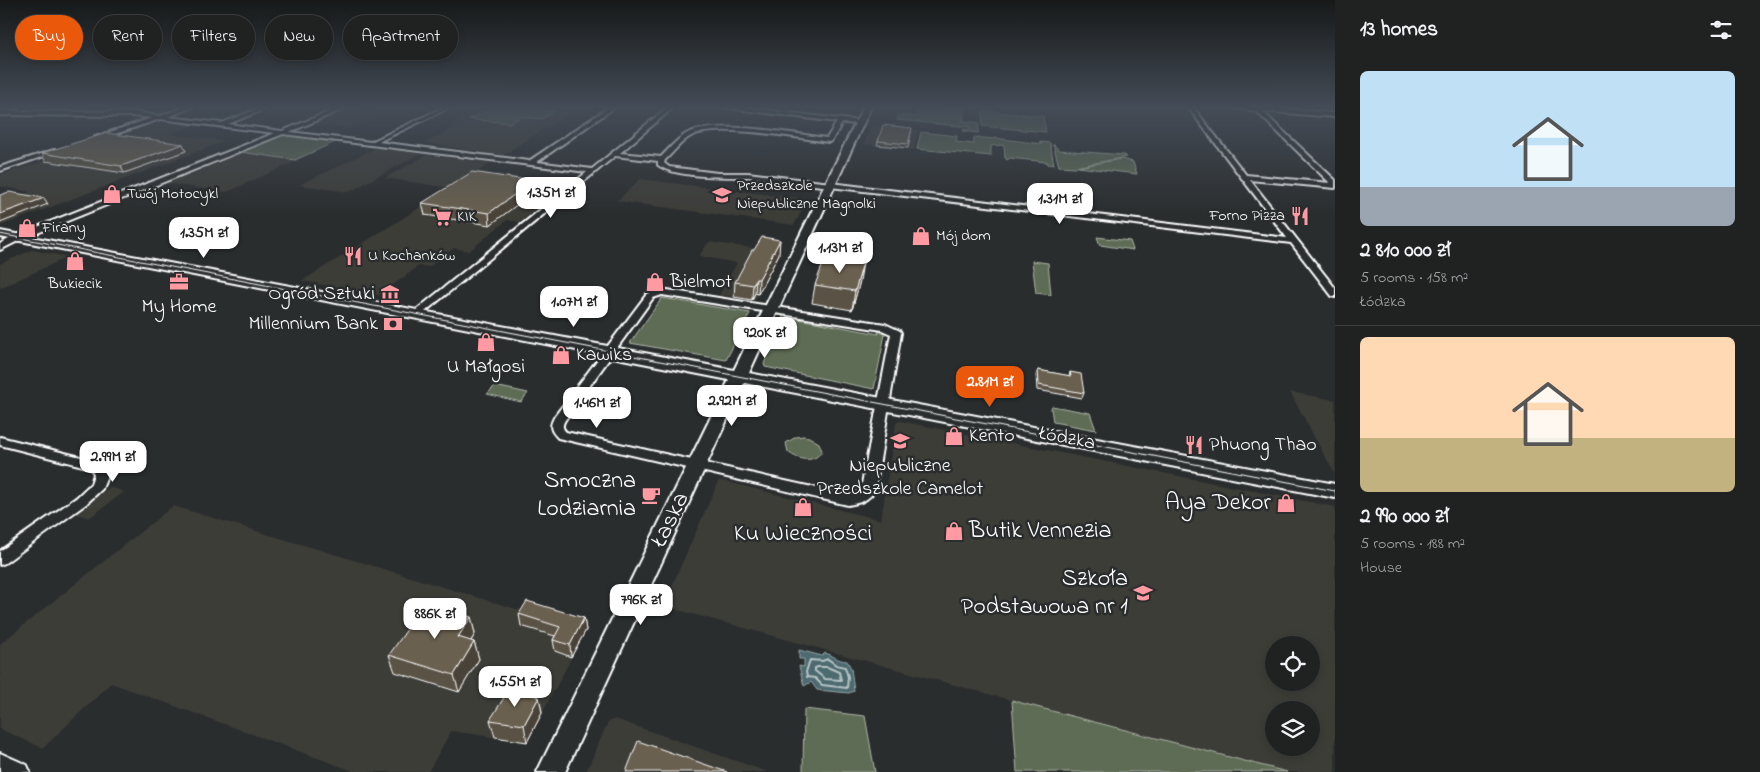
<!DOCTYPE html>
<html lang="en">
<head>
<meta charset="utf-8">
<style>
	body { margin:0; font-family:"Indie Flower",sans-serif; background:#2d2f2f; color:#f1f3f6; height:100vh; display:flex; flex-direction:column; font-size:19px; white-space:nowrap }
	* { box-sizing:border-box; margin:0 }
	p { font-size:16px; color:#a2a4a5 }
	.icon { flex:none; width:28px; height:28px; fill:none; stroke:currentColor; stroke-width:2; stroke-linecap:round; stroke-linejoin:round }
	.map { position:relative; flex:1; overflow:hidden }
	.panel { display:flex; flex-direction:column; background:#202222; width:425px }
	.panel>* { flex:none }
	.banner { position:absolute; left:15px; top:15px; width:475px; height:45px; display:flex; gap:10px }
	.buttons { position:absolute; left:1265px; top:636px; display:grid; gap:10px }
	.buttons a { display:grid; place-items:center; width:55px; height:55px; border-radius:50%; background:#202222; box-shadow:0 2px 8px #0003,0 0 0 1px #3d3f40; font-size:25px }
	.price { position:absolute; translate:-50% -42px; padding:0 11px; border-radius:10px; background:#fff; color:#222; font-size:16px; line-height:32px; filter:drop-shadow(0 1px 2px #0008) }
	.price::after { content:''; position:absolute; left:50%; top:30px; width:15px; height:11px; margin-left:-8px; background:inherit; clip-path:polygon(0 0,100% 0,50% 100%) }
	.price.selected { background:#ea580c; color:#fff }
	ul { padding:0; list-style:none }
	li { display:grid; align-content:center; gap:10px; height:265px; padding:0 25px }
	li+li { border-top:1px solid #3d3f40 }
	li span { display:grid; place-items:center; height:155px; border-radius:8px; color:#555 }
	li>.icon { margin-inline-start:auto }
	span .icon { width:90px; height:90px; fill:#fffc; stroke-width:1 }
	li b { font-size:21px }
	h2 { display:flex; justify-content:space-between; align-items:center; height:60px; padding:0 25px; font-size:21px }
	.tag { padding:0 18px; border-radius:22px; background:#202222; box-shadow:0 2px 8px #0003,0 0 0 1px #3d3f40; font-size:18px; line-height:45px }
	.tag.selected { background:#ea580c; color:#fff }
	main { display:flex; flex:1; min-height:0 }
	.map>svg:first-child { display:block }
	.built { fill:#3d3c38; fill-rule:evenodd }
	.green { fill:#5e6c54; stroke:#aeb6aa }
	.water { fill:#4d6b70; stroke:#94a6a9 }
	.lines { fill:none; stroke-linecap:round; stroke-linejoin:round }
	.shore { stroke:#b8c4c6; stroke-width:2 }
	.minor-casing { stroke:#fff; stroke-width:4 }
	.secondary-casing { stroke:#fff; stroke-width:4 }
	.minor { fill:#2a2d2e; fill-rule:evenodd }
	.secondary { fill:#2a2d2e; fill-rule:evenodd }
	.tram { stroke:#fff; stroke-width:1 }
	.wall { fill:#5a5345; stroke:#fff }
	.shaded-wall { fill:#4a4338; stroke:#fff }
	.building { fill:#696050; stroke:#fff }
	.labels { text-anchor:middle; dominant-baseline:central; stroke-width:5; stroke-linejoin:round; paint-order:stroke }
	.far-poi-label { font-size:16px; fill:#fff; stroke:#2a2d2e; text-anchor:start }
	.poi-label { font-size:20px; fill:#fff; stroke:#2a2d2e; text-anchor:start }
	.street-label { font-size:20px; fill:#fff; stroke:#2a2d2e }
	.near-poi-label { font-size:24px; fill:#fff; stroke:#2a2d2e; text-anchor:end }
	.near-street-label { font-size:24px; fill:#fff; stroke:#2a2d2e }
</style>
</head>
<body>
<main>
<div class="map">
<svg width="1335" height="772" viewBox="0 0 1335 772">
	<rect width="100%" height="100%" fill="#2a2d2e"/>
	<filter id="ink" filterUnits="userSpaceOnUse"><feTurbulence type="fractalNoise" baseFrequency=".02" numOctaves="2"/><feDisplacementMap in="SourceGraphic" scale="10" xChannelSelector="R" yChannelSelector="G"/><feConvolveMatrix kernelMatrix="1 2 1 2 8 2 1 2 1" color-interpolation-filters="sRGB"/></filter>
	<g filter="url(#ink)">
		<g class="built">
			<polygon points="487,107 526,107 572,112 503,155 425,143 454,127 451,126"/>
			<polygon points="350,108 384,112 347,128 312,124"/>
			<polygon points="159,120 197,124 170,134 225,141 3,225 0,225 0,203 30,192 0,186 0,175 121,136 115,134"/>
			<polygon points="871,125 918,130 914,150 864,144"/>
			<polygon points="376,148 420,154 349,192 299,185"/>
			<polygon points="241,152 299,160 227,192 164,183"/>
			<polygon points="427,155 490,163 477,172 567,184 520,222 507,220 469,251 454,248 429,267 419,266 379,295 302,281 451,188 385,178"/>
			<polygon points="640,179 770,195 808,199 794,225 617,201"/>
			<polygon points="709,242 780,252 755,300 719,295 737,263 699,256"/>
			<polygon points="32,250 68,257 0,288 0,264"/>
			<polygon points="1290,392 1335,400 1335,474 1321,449"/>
			<path d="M900,421L1335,507V772H1287L1025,704L663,606L719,480L881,520L896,423ZM1274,645H1311V682H1274ZM1274,710H1311V748H1274Z"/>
			<polygon points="110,487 124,492 89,518 74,513"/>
			<polygon points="173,506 357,561 586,630 527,742 451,731 428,772 356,772 111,683 43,748 0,729 0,644"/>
			<polygon points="615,719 768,772 586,772 608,722"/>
		</g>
		<g class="green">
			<polygon points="497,107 555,111 542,119 521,117 509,123 469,119"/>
			<polygon points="919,107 964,107 963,121 979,123 978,133 963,131 964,129 969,130 970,127 897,120 899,115 916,117"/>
			<polygon points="983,111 1043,116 1046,132 982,126"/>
			<polygon points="921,132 957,136 956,142 974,144 974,137 995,139 995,138 1042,144 1039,142 1050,143 1054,165 1048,164 1047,162 1010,158 1007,160 1005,158 1004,145 991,146 991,156 917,149"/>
			<polygon points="283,135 335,142 295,160 241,152"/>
			<polygon points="1053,144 1059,150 1124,155 1126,157 1075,167 1059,166"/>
			<polygon points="1121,159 1133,162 1137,174 1078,167"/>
			<polygon points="1097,237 1130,241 1133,250 1100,245"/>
			<polygon points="1032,261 1048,263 1051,295 1036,293"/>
			<polygon points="662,298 750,313 726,360 630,343"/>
			<polygon points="783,316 879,334 878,331 885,334 874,389 765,367 764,364"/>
			<polygon points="495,386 528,393 521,402 487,394"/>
			<polygon points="1052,406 1090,413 1096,430 1053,422 1051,408"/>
			<path d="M803,436L809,437L819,443L822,451C814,464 798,460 788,452L786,443L796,437Z"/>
			<polygon points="1012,700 1025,704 1287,772 1017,772"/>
			<polygon points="804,709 865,716 875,772 803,772"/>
		</g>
		<path class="water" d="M799,650L822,656L825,653C833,655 838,661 847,661L851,668L854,691L849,693L817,690L811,682L804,686L799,666L804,667V659H799Z"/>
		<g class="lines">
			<g class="shore">
				<polygon points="828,659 836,665 845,667 848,677 847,688 822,685 815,678 807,677 806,672 810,660 822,661"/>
				<polygon points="818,667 827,667 839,672 841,680 825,679 815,671 815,668"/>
			</g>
			<g class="minor-casing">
				<g id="minor">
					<path d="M185,107H193L168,117L222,123L262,107H270L228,124L282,131L340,107H348L290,132L371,142L444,107H451L378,142L529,161L609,107H615L537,162L592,169L668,107H674L620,153L661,157C668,150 677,139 686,134C712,119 796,134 827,138L837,122L720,107H739L860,121L862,124L842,123L832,140L829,142C800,138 714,123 691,136C681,141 673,153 665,160L664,163L669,167L718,173H748L1287,238L1188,107H1193L1246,175L1330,183L1256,111L1228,107H1257L1335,113V117L1262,111L1335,180V188L1250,180L1335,288V297L1332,296L1291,243L748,177C726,177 675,178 658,165V161L615,156L421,315H415L413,313L415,311L587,172L283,134L20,240L0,250V244L14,236L275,133L160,119L97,140L95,139V137L152,118L134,116L0,115V111L134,112L160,116Z"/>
					<polygon points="54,150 59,151 0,171 0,167"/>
					<path d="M661,289L885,324L900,331L901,333L875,490C868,501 860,503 848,505L558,438C550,430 549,426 555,416L647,294ZM662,295L882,330L891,334L861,489L855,494L848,495L566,432C562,428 562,425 565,420L653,298Z"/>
					<polygon points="0,437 101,462 108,474 102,489 86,504 5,563 0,565 0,551 76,498 91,484 94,474 91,468 0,445"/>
					<polygon points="0,753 27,765 30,772 0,772"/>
				</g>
			</g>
			<g class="secondary-casing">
				<polygon id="secondary" points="863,107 871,107 749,373 1335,484 1335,498 744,383 565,772 537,772 729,380 0,237 0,231 734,370"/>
			</g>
			<use href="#minor" class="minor"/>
			<use href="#secondary" class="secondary"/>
			<polyline class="tram" points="0,234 1335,491"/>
		</g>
		<g class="wall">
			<polygon points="912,128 908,148 877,145 878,141"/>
			<polygon points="183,144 186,151 124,173 45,161 42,153"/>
			<polygon points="533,181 534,192 490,225 425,215 422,203"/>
			<polygon points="779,254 758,294 755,293 752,300 734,297 735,282"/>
			<polygon points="855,262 860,281 852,310 812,303 815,285"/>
			<polygon points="1038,370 1069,376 1070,372 1084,393 1082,398 1037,390 1036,375"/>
			<polygon points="519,614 584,618 586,630 571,657 555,651 553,640 555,636 521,626"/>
			<polygon points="471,617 475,634 471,641 474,642 479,659 459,692 395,672 389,655"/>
			<polygon points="539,697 542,713 527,742 495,737 490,720"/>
		</g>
		<g class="shaded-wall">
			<polygon points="183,144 186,151 124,173 121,166"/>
			<polygon points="533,181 534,192 490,225 489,213"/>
			<polygon points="44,198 48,204 0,223 0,214"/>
			<polygon points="780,240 779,254 758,294 759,279"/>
			<polygon points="863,263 860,281 852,310 855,291"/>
			<polygon points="756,279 755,293 752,300 753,285"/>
			<polygon points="471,617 475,634 463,654 458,637"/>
			<polygon points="584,618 586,630 571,657 570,645"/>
			<polygon points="474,642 479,659 459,692 454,675"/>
			<polygon points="539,697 542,713 527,742 524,725"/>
		</g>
		<g class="building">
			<polygon points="883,125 912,128 908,144 878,141"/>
			<polygon points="107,133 183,144 121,166 42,153"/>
			<polygon points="472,172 533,181 489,213 422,203"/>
			<polygon points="9,192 44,198 0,214 0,195"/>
			<polygon points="762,237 780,240 759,279 756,279 753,285 735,282 752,250 754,250"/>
			<polygon points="825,258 855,261 855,262 863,263 855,291 815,285"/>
			<polygon points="1038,370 1071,376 1070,372 1081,374 1084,393 1039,385"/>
			<polygon points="527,601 584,618 570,645 553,640 560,627 519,614"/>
			<polygon points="425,604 471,617 458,637 474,642 454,675 389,655"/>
			<polygon points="510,688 539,697 524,725 490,720"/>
			<polygon points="638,741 727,772 626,772"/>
		</g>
	</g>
	<linearGradient id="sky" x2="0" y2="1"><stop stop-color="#171919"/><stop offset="0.5" stop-color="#444c57"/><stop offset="1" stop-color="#444c57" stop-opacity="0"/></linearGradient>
	<rect width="1335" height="215" fill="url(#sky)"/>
	<defs>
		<g id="shop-bare" transform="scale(1.5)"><path d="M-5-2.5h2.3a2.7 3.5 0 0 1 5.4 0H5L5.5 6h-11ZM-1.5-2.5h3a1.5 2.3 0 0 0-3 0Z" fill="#ff9aa2" stroke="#2a2d2e" stroke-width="2.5" paint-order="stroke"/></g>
		<g id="school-bare" transform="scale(1.5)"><path d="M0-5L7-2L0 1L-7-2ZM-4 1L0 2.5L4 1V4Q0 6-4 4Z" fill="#ff9aa2" stroke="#2a2d2e" stroke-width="2.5" paint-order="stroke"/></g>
		<g id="restaurant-bare" transform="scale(1.5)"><path d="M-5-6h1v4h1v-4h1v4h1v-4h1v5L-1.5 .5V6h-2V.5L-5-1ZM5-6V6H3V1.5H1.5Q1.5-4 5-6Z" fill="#ff9aa2" stroke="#2a2d2e" stroke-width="2.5" paint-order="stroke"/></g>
		<g id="supermarket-bare" transform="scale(1.5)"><path d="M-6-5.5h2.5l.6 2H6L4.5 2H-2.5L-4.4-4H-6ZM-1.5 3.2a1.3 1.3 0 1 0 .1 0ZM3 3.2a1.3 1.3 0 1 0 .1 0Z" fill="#ff9aa2" stroke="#2a2d2e" stroke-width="2.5" paint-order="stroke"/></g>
		<g id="office-bare" transform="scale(1.5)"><path d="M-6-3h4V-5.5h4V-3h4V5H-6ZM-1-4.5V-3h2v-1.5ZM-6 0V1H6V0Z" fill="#ff9aa2" stroke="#2a2d2e" stroke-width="2.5" paint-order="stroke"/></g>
		<g id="museum-bare" transform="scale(1.5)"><path d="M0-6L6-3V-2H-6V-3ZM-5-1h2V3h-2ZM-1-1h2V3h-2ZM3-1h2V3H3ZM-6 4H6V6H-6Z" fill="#ff9aa2" stroke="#2a2d2e" stroke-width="2.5" paint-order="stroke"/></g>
		<g id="bank-bare" transform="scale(1.5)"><path d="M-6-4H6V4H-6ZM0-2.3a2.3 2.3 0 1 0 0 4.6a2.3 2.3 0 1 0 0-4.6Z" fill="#ff9aa2" stroke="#2a2d2e" stroke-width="2.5" paint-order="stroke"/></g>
		<g id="cafe-bare" transform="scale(1.5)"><path d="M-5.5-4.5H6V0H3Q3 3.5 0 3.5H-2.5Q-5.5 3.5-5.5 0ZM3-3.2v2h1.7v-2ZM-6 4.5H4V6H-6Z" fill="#ff9aa2" stroke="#2a2d2e" stroke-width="2.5" paint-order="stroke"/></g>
	</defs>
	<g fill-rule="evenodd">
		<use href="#shop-bare" x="112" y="194"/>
		<use href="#school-bare" x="722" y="195"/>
		<use href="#restaurant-bare" x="1300" y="216"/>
		<use href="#supermarket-bare" x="442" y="217"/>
		<use href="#shop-bare" x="27" y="228"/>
		<use href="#shop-bare" x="921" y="236"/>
		<use href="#restaurant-bare" x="353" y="256"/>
		<use href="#shop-bare" x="75" y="261"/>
		<use href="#office-bare" x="179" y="282"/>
		<use href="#shop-bare" x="655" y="282"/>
		<use href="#museum-bare" x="390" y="294"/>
		<use href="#bank-bare" x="393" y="324"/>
		<use href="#shop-bare" x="486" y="342"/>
		<use href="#shop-bare" x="561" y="355"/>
		<use href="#shop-bare" x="954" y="436"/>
		<use href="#school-bare" x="900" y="441"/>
		<use href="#restaurant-bare" x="1194" y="445"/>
		<use href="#cafe-bare" x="651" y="495"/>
		<use href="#shop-bare" x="1286" y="503"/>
		<use href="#shop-bare" x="803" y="507"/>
		<use href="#shop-bare" x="954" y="531"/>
		<use href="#school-bare" x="1143" y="593"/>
	</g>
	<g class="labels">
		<g class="far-poi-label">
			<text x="737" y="186">Przedszkole<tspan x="737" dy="18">Niepubliczne Magnolki</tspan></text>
			<text x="127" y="194">Twój Motocykl</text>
			<text x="1285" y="216" text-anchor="end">Forno Pizza</text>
			<text x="457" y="217">KIK</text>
			<text x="42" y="228">Firany</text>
			<text x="936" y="236">Mój dom</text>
			<text x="368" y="256">U Kochanków</text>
			<text x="75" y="284" text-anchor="middle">Bukiecik</text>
		</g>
		<g class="poi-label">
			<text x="670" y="282">Bielmot</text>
			<text x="375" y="294" text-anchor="end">Ogród Sztuki</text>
			<text x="179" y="307" text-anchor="middle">My Home</text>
			<text x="378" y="324" text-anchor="end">Millennium Bank</text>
			<text x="576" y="355">Kawiks</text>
			<text x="486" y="367" text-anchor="middle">U Małgosi</text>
			<text x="969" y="436">Kento</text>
			<text x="1209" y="445">Phuong Thao</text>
			<text x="900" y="466" text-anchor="middle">Niepubliczne<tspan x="900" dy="23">Przedszkole Camelot</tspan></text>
		</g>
		<g class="street-label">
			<text transform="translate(1067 439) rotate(11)">Łódzka</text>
		</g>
		<g class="near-poi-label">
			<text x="636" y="481">Smoczna<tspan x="636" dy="28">Lodziarnia</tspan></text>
			<text x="1271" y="503">Aya Dekor</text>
			<text x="969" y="531" text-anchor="start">Butik Vennezia</text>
			<text x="803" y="534" text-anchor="middle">Ku Wieczności</text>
			<text x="1128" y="579">Szkoła<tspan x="1128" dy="28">Podstawowa nr 1</tspan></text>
		</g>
		<g class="near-street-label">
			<text transform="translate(671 520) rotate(-64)">Łaska</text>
		</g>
	</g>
</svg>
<div class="buttons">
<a><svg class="icon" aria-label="locate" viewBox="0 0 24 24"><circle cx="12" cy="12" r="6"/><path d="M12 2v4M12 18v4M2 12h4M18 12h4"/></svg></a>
<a><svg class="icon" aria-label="layers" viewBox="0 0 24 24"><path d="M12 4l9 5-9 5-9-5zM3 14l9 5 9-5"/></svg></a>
</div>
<b class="price" style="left:551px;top:219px">1.35M zł</b>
<b class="price" style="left:1060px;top:225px">1.31M zł</b>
<b class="price" style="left:204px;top:259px">1.35M zł</b>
<b class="price" style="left:840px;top:274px">1.13M zł</b>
<b class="price" style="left:574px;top:328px">1.07M zł</b>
<b class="price" style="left:765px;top:359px">920K zł</b>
<b class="price selected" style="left:990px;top:408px">2.81M zł</b>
<b class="price" style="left:732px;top:427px">2.92M zł</b>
<b class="price" style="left:597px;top:429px">1.46M zł</b>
<b class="price" style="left:113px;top:483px">2.99M zł</b>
<b class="price" style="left:641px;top:626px">796K zł</b>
<b class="price" style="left:435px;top:640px">886K zł</b>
<b class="price" style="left:515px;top:708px">1.55M zł</b>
<div class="banner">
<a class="tag selected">Buy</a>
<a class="tag">Rent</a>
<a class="tag">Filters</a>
<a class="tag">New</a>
<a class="tag">Apartment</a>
</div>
</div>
<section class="panel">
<h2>13 homes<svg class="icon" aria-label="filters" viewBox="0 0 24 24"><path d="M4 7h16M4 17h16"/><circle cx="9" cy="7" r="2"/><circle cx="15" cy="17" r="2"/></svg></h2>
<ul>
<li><span style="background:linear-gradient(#bfe0f5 75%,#9aa5b1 0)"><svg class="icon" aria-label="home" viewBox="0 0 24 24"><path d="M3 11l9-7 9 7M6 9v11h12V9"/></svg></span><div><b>2 810 000 zł</b><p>5 rooms · 158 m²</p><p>Łódzka</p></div></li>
<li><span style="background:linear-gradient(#ffd9b3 65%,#c2b280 0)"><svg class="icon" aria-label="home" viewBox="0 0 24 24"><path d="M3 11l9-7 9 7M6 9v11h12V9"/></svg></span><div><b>2 990 000 zł</b><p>5 rooms · 188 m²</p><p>House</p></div></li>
</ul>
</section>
</main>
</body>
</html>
